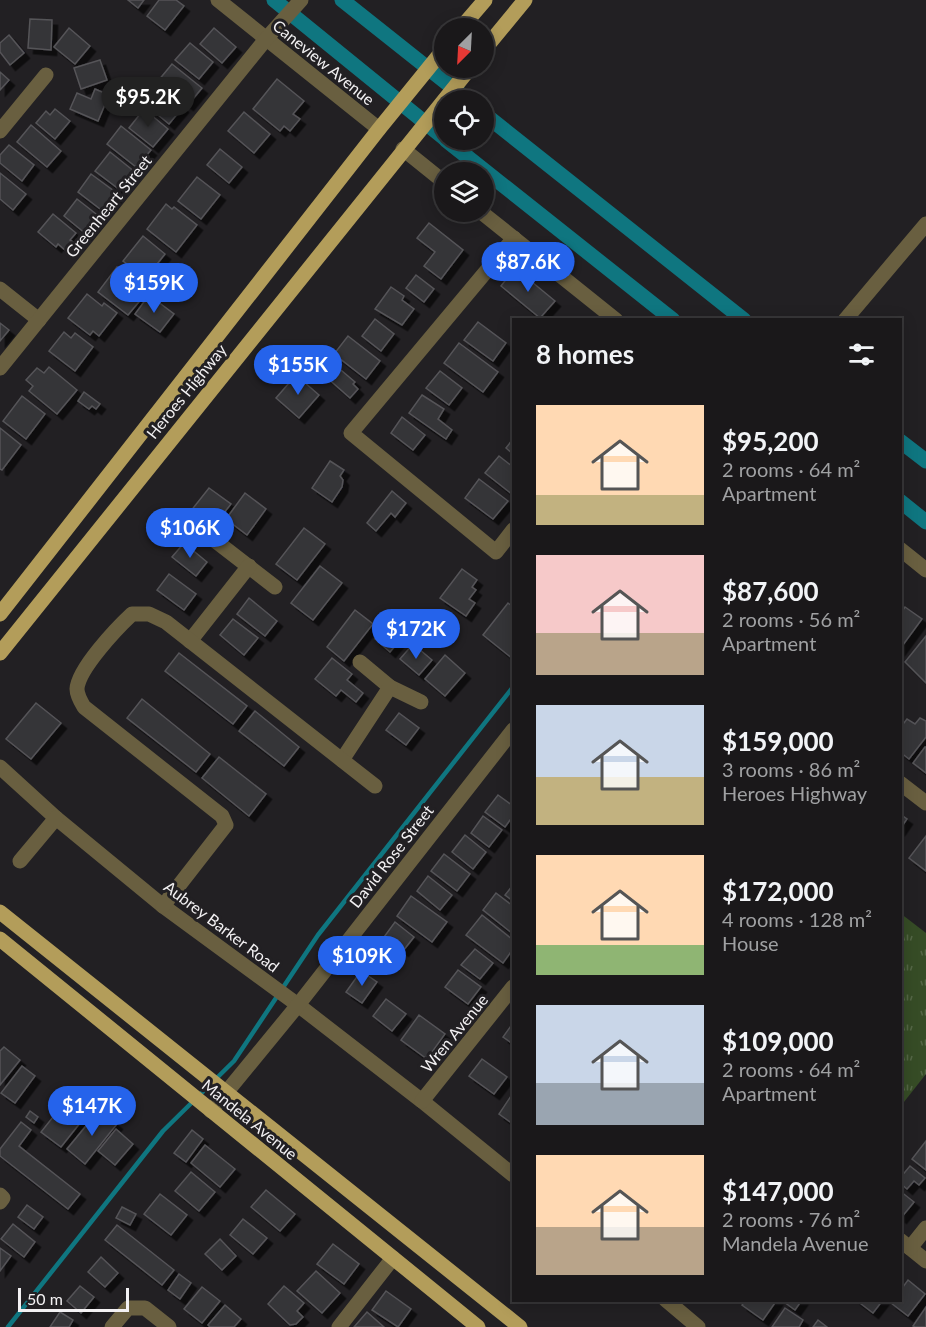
<!DOCTYPE html>
<html lang="en">
<head>
<meta charset="utf-8">
<style>
	body { margin:0; font-family:Lato,sans-serif; background:#272527; color:#f1f3f6; height:100vh; display:flex; flex-direction:column; font-size:22px; white-space:nowrap }
	* { box-sizing:border-box; margin:0 }
	p { font-size:20px; color:#9fa0a2 }
	.icon { flex:none; width:33px; height:33px; fill:none; stroke:currentColor; stroke-width:2; stroke-linecap:round; stroke-linejoin:round }
	.map { position:relative; flex:1; overflow:hidden }
	.side { position:absolute; left:512px; top:318px; width:390px; height:984px; display:flex; flex-direction:column; background:#1a181a; border-radius:0px; box-shadow:0 3px 15px #0003,0 0 0 2px #383739 }
	.side>* { flex:none }
	.needle { width:39px; rotate:204deg }
	.tools { position:absolute; left:434px; top:18px; display:grid; gap:12px }
	.tools a { display:grid; place-items:center; width:60px; height:60px; border-radius:50%; background:#1a181a; box-shadow:0 3px 15px #0003,0 0 0 2px #383739; font-size:30px }
	.scale { position:absolute; left:18px; bottom:15px; width:111px; box-sizing:border-box; padding-left:6px; border:3px solid #f3f1f3; border-top:0; font-size:16px; line-height:21px; white-space:nowrap; color:#f3f1f3; -webkit-text-stroke:4px #222023; paint-order:stroke }
	.price { position:absolute; translate:-50% -51px; padding:0 14px; border-radius:21px; background:#2563eb; color:#fff; font-size:20px; line-height:39px; filter:drop-shadow(0 2px 3px #0008) }
	.price::after { content:''; position:absolute; left:50%; top:36px; width:18px; height:14px; margin-left:-9px; background:inherit; clip-path:polygon(0 0,100% 0,50% 100%) }
	.price.current { background:#222; color:#fff }
	ul { padding:0; list-style:none }
	li { display:flex; align-items:center; gap:18px; height:150px; padding:0 24px }
	li span { display:grid; place-items:center; flex:none; width:168px; height:120px; border-radius:0px; color:#555 }
	li>.icon { margin-inline-start:auto }
	span .icon { width:72px; height:72px; fill:#fffc; stroke-width:1 }
	li b { font-size:26px }
	h2 { display:flex; justify-content:space-between; align-items:center; height:72px; padding:0 24px; font-size:26px }
	.map>svg:first-child { display:block }
	.grass { fill:url(#grass-tufts) }
	.lines { fill:none; stroke-linecap:round; stroke-linejoin:round }
	.stream { stroke:#0f7680; stroke-width:4.5 }
	.canal { stroke:#0f7680; stroke-width:15 }
	.building { fill:#353438; stroke:#555458; stroke-width:1.5; filter:url(#shadow) }
	.minor { stroke:#695f40; stroke-width:15 }
	.major { stroke:#b39d5a; stroke-width:15 }
	.labels { text-anchor:middle; dominant-baseline:central; stroke-width:6; stroke-linejoin:round; paint-order:stroke }
	.street-label { font-size:16px; fill:#f3f1f3; stroke:#222023 }
</style>
</head>
<body>
<div class="map">
<svg width="926" height="1327" viewBox="0 0 926 1327">
	<defs>
		<pattern id="grass-tufts" width="24" height="20" patternUnits="userSpaceOnUse" patternTransform="scale(1.5)"><rect width="24" height="20" fill="#364c26"/><path d="M3 7l-1-3M5 7V3M7 7l1-3M15 17l-1-3M17 17v-4M19 17l1-3" fill="none" stroke="#546646"/></pattern>
		<filter id="shadow"><feDropShadow dx="5.5" dy="5.5" stdDeviation="0" flood-color="#0009"/></filter>
	</defs>
	<rect width="100%" height="100%" fill="#222023"/>
	<polygon class="grass" points="900,913 926,933 926,1074 900,1107"/>
	<g class="lines">
		<polyline class="stream" points="8,1327 163,1131 234,1061 318,935 513,687"/>
		<g class="canal">
			<polyline points="274,0 444,138"/>
			<polyline points="342,0 468,100"/>
			<polyline points="483,113 744,320"/>
			<polyline points="446,140 673,320"/>
			<polyline points="900,441 926,461"/>
			<polyline points="900,501 926,522"/>
		</g>
	</g>
	<g class="building">
		<polygon points="128,0 144,0 138,8"/>
		<polygon points="159,0 176,0 184,6 165,30 147,16"/>
		<polygon points="30,19 52,20 51,50 28,48"/>
		<polygon points="69,28 90,46 75,64 54,47"/>
		<polygon points="214,28 236,47 222,63 200,44"/>
		<polygon points="9,35 24,53 10,65 0,52 0,43"/>
		<polygon points="190,43 213,62 199,79 175,60"/>
		<polygon points="100,60 107,80 81,89 74,68"/>
		<polygon points="172,64 202,88 188,105 158,81"/>
		<polygon points="0,72 9,80 0,90"/>
		<polygon points="277,79 304,101 293,114 300,119 290,131 284,126 280,131 253,109"/>
		<polygon points="155,84 183,107 169,124 141,101"/>
		<polygon points="95,89 109,95 98,121 70,109 77,93 91,99"/>
		<polygon points="55,109 70,121 55,139 36,123 46,111 50,115"/>
		<polygon points="144,109 168,129 153,147 129,128"/>
		<polygon points="244,112 270,134 254,153 228,131"/>
		<polygon points="31,125 61,151 47,167 17,142"/>
		<polygon points="121,126 151,150 136,167 107,144"/>
		<polygon points="9,145 34,165 22,181 0,163 0,155"/>
		<polygon points="220,149 242,167 229,183 207,165"/>
		<polygon points="110,152 135,172 120,190 95,171"/>
		<polygon points="0,173 26,194 13,210 0,199"/>
		<polygon points="91,174 118,194 104,212 78,192"/>
		<polygon points="197,177 220,195 201,219 178,201"/>
		<polygon points="77,199 100,217 86,234 64,216"/>
		<polygon points="166,204 172,209 174,207 197,225 176,252 147,229"/>
		<polygon points="53,214 76,233 70,240 73,242 66,251 58,244 56,247 38,232"/>
		<polygon points="429,223 463,250 441,279 424,266 435,252 417,238"/>
		<polygon points="143,236 165,254 146,278 123,261"/>
		<polygon points="117,267 148,291 128,315 98,292"/>
		<polygon points="515,268 555,301 540,318 501,286"/>
		<polygon points="416,275 434,289 424,302 406,288"/>
		<polygon points="391,287 404,296 402,300 414,309 402,325 375,309"/>
		<polygon points="87,294 102,306 104,303 117,313 99,336 93,331 90,335 68,318"/>
		<polygon points="149,295 174,314 160,332 135,314"/>
		<polygon points="375,319 394,334 381,351 362,336"/>
		<polygon points="478,322 506,343 493,361 464,340"/>
		<polygon points="0,323 9,330 0,341"/>
		<polygon points="64,332 71,338 75,333 93,347 75,371 49,351"/>
		<polygon points="348,336 380,361 366,379 334,354"/>
		<polygon points="459,343 498,372 483,392 444,363"/>
		<polygon points="335,365 355,382 353,384 358,389 350,398 325,376"/>
		<polygon points="49,367 77,390 57,414 29,391 33,386 26,380 37,368 44,373"/>
		<polygon points="440,371 462,388 449,405 426,388"/>
		<polygon points="296,375 319,395 299,418 276,398"/>
		<polygon points="84,392 100,404 96,409 92,406 89,409 78,401"/>
		<polygon points="422,395 444,409 438,419 452,430 446,439 409,413"/>
		<polygon points="22,396 45,414 26,439 3,421"/>
		<polygon points="402,417 425,435 413,450 391,433"/>
		<polygon points="0,428 21,445 2,470 0,469"/>
		<polygon points="513,439 513,454 506,448"/>
		<polygon points="499,456 513,467 513,495 485,473"/>
		<polygon points="330,461 344,470 340,476 343,480 342,487 332,502 312,488"/>
		<polygon points="479,479 508,501 493,519 465,498"/>
		<polygon points="209,488 231,504 210,531 206,528 197,540 179,526"/>
		<polygon points="392,491 406,503 395,517 391,513 376,531 367,523"/>
		<polygon points="245,493 266,509 247,535 226,519"/>
		<polygon points="304,528 325,544 297,580 276,564"/>
		<polygon points="184,543 207,562 196,576 172,557"/>
		<polygon points="320,566 342,583 313,620 291,603"/>
		<polygon points="462,569 477,580 472,587 476,590 469,599 475,603 466,616 440,598"/>
		<polygon points="169,574 196,594 184,610 157,590"/>
		<polygon points="249,598 277,621 265,636 237,614"/>
		<polygon points="508,603 513,607 513,659 483,635"/>
		<polygon points="905,607 922,619 900,649 900,614"/>
		<polygon points="355,610 373,624 344,661 327,647"/>
		<polygon points="233,619 258,638 244,655 220,635"/>
		<polygon points="389,622 404,635 390,652 375,639"/>
		<polygon points="926,636 926,683 905,662"/>
		<polygon points="413,644 432,660 419,675 400,659"/>
		<polygon points="179,653 247,706 233,724 165,671"/>
		<polygon points="445,655 465,673 445,696 425,679"/>
		<polygon points="332,658 352,674 347,680 363,693 356,702 341,690 336,696 315,679"/>
		<polygon points="142,699 210,754 196,772 127,718"/>
		<polygon points="36,703 61,723 31,759 6,739"/>
		<polygon points="255,711 299,747 284,766 239,731"/>
		<polygon points="399,713 419,728 406,745 386,730"/>
		<polygon points="920,718 926,721 926,737 909,759 900,752 900,728 907,719 915,724"/>
		<polygon points="925,747 926,747 926,773 913,763"/>
		<polygon points="219,757 266,794 249,816 202,778"/>
		<polygon points="498,795 513,806 513,816 505,827 485,812"/>
		<polygon points="900,814 907,819 900,829"/>
		<polygon points="483,816 502,830 489,847 471,833"/>
		<polygon points="465,835 486,852 473,869 452,852"/>
		<polygon points="926,836 926,871 909,858"/>
		<polygon points="444,854 470,874 457,891 431,871"/>
		<polygon points="428,876 452,895 440,910 417,891"/>
		<polygon points="513,885 513,901 505,895"/>
		<polygon points="496,893 513,906 513,934 483,910"/>
		<polygon points="411,896 447,922 432,942 397,916"/>
		<polygon points="482,915 513,940 513,949 503,963 466,935"/>
		<polygon points="395,922 414,937 403,951 384,937"/>
		<polygon points="475,949 493,963 480,979 461,965"/>
		<polygon points="458,970 481,987 468,1004 445,987"/>
		<polygon points="361,971 377,982 362,1003 346,992"/>
		<polygon points="386,999 406,1014 392,1031 373,1016"/>
		<polygon points="419,1015 445,1034 427,1059 401,1040"/>
		<polygon points="513,1023 513,1044 503,1037"/>
		<polygon points="4,1047 20,1060 0,1085 0,1051"/>
		<polygon points="482,1059 507,1077 494,1094 469,1076"/>
		<polygon points="22,1066 35,1076 15,1103 1,1093"/>
		<polygon points="76,1088 96,1103 61,1147 41,1132"/>
		<polygon points="513,1093 513,1124 499,1114"/>
		<polygon points="99,1110 117,1124 85,1164 67,1149"/>
		<polygon points="30,1111 38,1117 34,1123 26,1117"/>
		<polygon points="21,1122 31,1130 19,1146 80,1194 68,1209 0,1156 0,1149"/>
		<polygon points="116,1129 133,1144 115,1165 98,1151"/>
		<polygon points="192,1130 203,1139 186,1162 174,1153"/>
		<polygon points="926,1141 926,1170 912,1159"/>
		<polygon points="205,1145 235,1169 220,1187 191,1163"/>
		<polygon points="910,1166 925,1178 919,1185 914,1181 907,1189 900,1183 900,1178"/>
		<polygon points="191,1172 215,1192 199,1211 175,1191"/>
		<polygon points="266,1190 295,1214 280,1231 251,1207"/>
		<polygon points="900,1191 914,1202 901,1218 900,1217"/>
		<polygon points="160,1194 187,1215 171,1235 144,1214"/>
		<polygon points="27,1205 43,1217 34,1229 18,1217"/>
		<polygon points="122,1207 136,1214 130,1225 116,1218"/>
		<polygon points="243,1219 267,1238 253,1254 230,1235"/>
		<polygon points="13,1224 35,1242 24,1257 1,1239"/>
		<polygon points="117,1225 174,1270 162,1285 105,1240"/>
		<polygon points="220,1239 236,1256 222,1270 205,1254"/>
		<polygon points="333,1244 359,1264 344,1284 317,1264"/>
		<polygon points="0,1248 11,1256 0,1271"/>
		<polygon points="101,1257 118,1273 105,1287 88,1272"/>
		<polygon points="316,1271 340,1293 322,1313 297,1291"/>
		<polygon points="179,1274 191,1283 180,1299 168,1290"/>
		<polygon points="908,1280 925,1294 908,1316 891,1303 892,1300 900,1300 900,1291"/>
		<polygon points="80,1286 94,1297 81,1313 67,1301"/>
		<polygon points="284,1286 304,1303 297,1311 303,1317 296,1324 290,1325 268,1304"/>
		<polygon points="202,1287 220,1301 202,1323 184,1309"/>
		<polygon points="386,1291 411,1309 398,1327 372,1310"/>
		<polygon points="746,1300 777,1300 763,1320 742,1305"/>
		<polygon points="785,1300 802,1300 795,1310 784,1302"/>
		<polygon points="856,1300 883,1300 873,1313"/>
		<polygon points="225,1305 241,1319 234,1327 210,1327 208,1325"/>
		<polygon points="926,1307 926,1327 915,1327 913,1326"/>
		<polygon points="785,1308 803,1320 799,1327 772,1327"/>
		<polygon points="60,1312 73,1320 69,1327 50,1327"/>
		<polygon points="367,1312 384,1327 354,1327"/>
		<polygon points="818,1320 827,1327 813,1327"/>
	</g>
	<g class="lines">
		<g class="minor">
			<polyline points="218,0 379,129"/>
			<polyline points="0,131 46,75"/>
			<polyline points="403,149 444,182"/>
			<polyline points="481,212 616,320"/>
			<polyline points="0,289 39,320"/>
			<polyline points="845,320 926,224"/>
			<polyline points="0,368 266,39 301,0"/>
			<polyline points="513,530 496,552 351,433 514,238"/>
			<polyline points="213,539 275,587"/>
			<polyline points="900,549 926,570"/>
			<polyline points="190,641 249,566"/>
			<polyline points="360,662 390,687 421,702"/>
			<polyline points="342,760 390,687"/>
			<polyline points="0,767 56,818 163,906 298,1005 422,1101 513,1175"/>
			<polyline points="900,783 926,803"/>
			<polyline points="20,861 56,818"/>
			<path d="M163,906L226,825L222,816L84,707C81,702 77,695 77,689C78,669 117,628 132,614H149L166,622L375,786"/>
			<polyline points="422,1101 513,987"/>
			<polyline points="211,1111 298,1005 513,730"/>
			<polyline points="0,1195 3,1198 0,1202"/>
			<polyline points="900,1240 926,1261"/>
			<polyline points="910,1248 926,1228"/>
			<polyline points="666,1300 698,1327"/>
			<polyline points="112,1327 128,1308 145,1308 169,1327"/>
			<polyline points="339,1327 393,1258"/>
		</g>
		<g class="major">
			<polyline points="461,28 485,0"/>
			<polyline points="483,51 525,0"/>
			<polyline points="0,614 379,129 444,49"/>
			<polyline points="0,653 470,68"/>
			<polyline points="0,912 520,1327"/>
			<polyline points="0,939 478,1327"/>
		</g>
	</g>
	<g class="labels">
		<g class="street-label">
			<text transform="translate(324 62) rotate(39)">Caneview Avenue</text>
			<text transform="translate(108 206) rotate(-51)">Greenheart Street</text>
			<text transform="translate(186 391) rotate(-51)">Heroes Highway</text>
			<text transform="translate(391 856) rotate(-52)">David Rose Street</text>
			<text transform="translate(222 926) rotate(37)">Aubrey Barker Road</text>
			<text transform="translate(454 1033) rotate(-51)">Wren Avenue</text>
			<text transform="translate(250 1119) rotate(39)">Mandela Avenue</text>
		</g>
	</g>
</svg>
<div class="tools">
<a><svg class="needle" viewBox="-14 -14 28 28"><path d="M0-13l5 13h-10z" fill="#e53935"/><path d="M0 13l5-13h-10z" fill="#9fa0a2"/></svg></a>
<a><svg class="icon" aria-label="locate" viewBox="0 0 24 24"><circle cx="12" cy="12" r="6"/><path d="M12 2v4M12 18v4M2 12h4M18 12h4"/></svg></a>
<a><svg class="icon" aria-label="layers" viewBox="0 0 24 24"><path d="M12 4l9 5-9 5-9-5zM3 14l9 5 9-5"/></svg></a>
</div>
<div class="scale">50 m</div>
<b class="price current" style="left:148px;top:128px">$95.2K</b>
<b class="price" style="left:528px;top:293px">$87.6K</b>
<b class="price" style="left:154px;top:314px">$159K</b>
<b class="price" style="left:298px;top:396px">$155K</b>
<b class="price" style="left:190px;top:559px">$106K</b>
<b class="price" style="left:416px;top:660px">$172K</b>
<b class="price" style="left:362px;top:987px">$109K</b>
<b class="price" style="left:92px;top:1137px">$147K</b>
<section class="side">
<h2>8 homes<svg class="icon" aria-label="filters" viewBox="0 0 24 24"><path d="M4 7h16M4 17h16"/><circle cx="9" cy="7" r="2"/><circle cx="15" cy="17" r="2"/></svg></h2>
<ul>
<li><span style="background:linear-gradient(#ffd9b3 75%,#c2b280 0)"><svg class="icon" aria-label="home" viewBox="0 0 24 24"><path d="M3 11l9-7 9 7M6 9v11h12V9"/></svg></span><div><b>$95,200</b><p>2 rooms · 64 m²</p><p>Apartment</p></div></li>
<li><span style="background:linear-gradient(#f6c9c9 65%,#b9a48a 0)"><svg class="icon" aria-label="home" viewBox="0 0 24 24"><path d="M3 11l9-7 9 7M6 9v11h12V9"/></svg></span><div><b>$87,600</b><p>2 rooms · 56 m²</p><p>Apartment</p></div></li>
<li><span style="background:linear-gradient(#c9d6e8 60%,#c2b280 0)"><svg class="icon" aria-label="home" viewBox="0 0 24 24"><path d="M3 11l9-7 9 7M6 9v11h12V9"/></svg></span><div><b>$159,000</b><p>3 rooms · 86 m²</p><p>Heroes Highway</p></div></li>
<li><span style="background:linear-gradient(#ffd9b3 75%,#8fb573 0)"><svg class="icon" aria-label="home" viewBox="0 0 24 24"><path d="M3 11l9-7 9 7M6 9v11h12V9"/></svg></span><div><b>$172,000</b><p>4 rooms · 128 m²</p><p>House</p></div></li>
<li><span style="background:linear-gradient(#c9d6e8 65%,#9aa5b1 0)"><svg class="icon" aria-label="home" viewBox="0 0 24 24"><path d="M3 11l9-7 9 7M6 9v11h12V9"/></svg></span><div><b>$109,000</b><p>2 rooms · 64 m²</p><p>Apartment</p></div></li>
<li><span style="background:linear-gradient(#ffd9b3 60%,#b9a48a 0)"><svg class="icon" aria-label="home" viewBox="0 0 24 24"><path d="M3 11l9-7 9 7M6 9v11h12V9"/></svg></span><div><b>$147,000</b><p>2 rooms · 76 m²</p><p>Mandela Avenue</p></div></li>
</ul>
</section>
</div>
</body>
</html>
